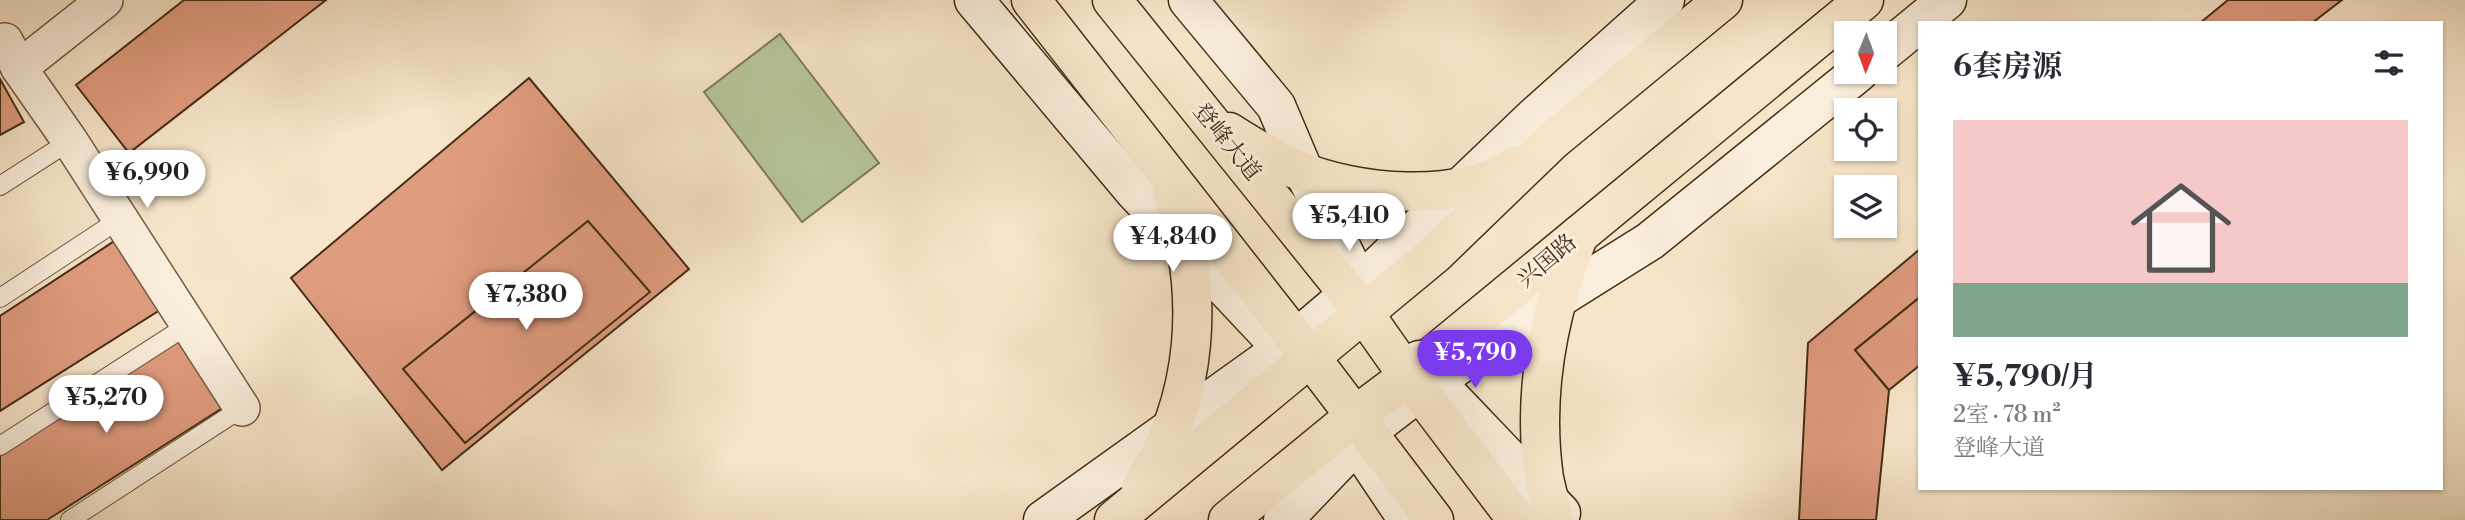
<!DOCTYPE html>
<html lang="zh">
<head>
<meta charset="utf-8">
<style>
	body { margin:0; font-family:"Libre Bodoni","Noto Serif SC",serif; background:#f7f7f7; color:#2b2b33; height:100vh; display:flex; flex-direction:column; font-size:26px; white-space:nowrap }
	* { box-sizing:border-box; margin:0 }
	p { font-size:23px; color:#7c7c81 }
	.icon { flex:none; width:38px; height:38px; fill:none; stroke:currentColor; stroke-width:2; stroke-linecap:round; stroke-linejoin:round }
	.map { position:relative; flex:1; overflow:hidden }
	.drawer { position:absolute; left:1918px; top:21px; width:525px; height:469px; display:flex; flex-direction:column; background:#fff; border-radius:0px; box-shadow:0 2px 5px #0004 }
	.drawer>* { flex:none }
	.needle { width:46px; rotate:181deg }
	.controls { position:absolute; left:1834px; top:21px; display:grid; gap:14px }
	.controls a { display:grid; place-items:center; width:63px; height:63px; border-radius:0px; background:#fff; box-shadow:0 2px 5px #0004; font-size:35px }
	.price { position:absolute; translate:-50% -60px; padding:0 16px; border-radius:24px; background:#fff; color:#222; font-size:23px; line-height:46px; filter:drop-shadow(0 2px 4px #0008) }
	.price::after { content:''; position:absolute; left:50%; top:42px; width:21px; height:16px; margin-left:-10px; background:inherit; clip-path:polygon(0 0,100% 0,50% 100%) }
	.price.selected { background:#7c3aed; color:#fff }
	ul { padding:0; list-style:none }
	li { display:grid; align-content:center; gap:14px; height:371px; padding:0 35px }
	li+li { border-top:2px solid #e1e1e2 }
	li span { display:grid; place-items:center; height:217px; border-radius:0px; color:#555 }
	li>.icon { margin-inline-start:auto }
	span .icon { width:126px; height:126px; fill:#fffc; stroke-width:1 }
	li b { font-size:30px }
	h2 { display:flex; justify-content:space-between; align-items:center; height:84px; padding:0 35px; font-size:30px }
	.map>svg:first-child { display:block }
	.green { fill:#b7c69b; stroke:#7d7a58; stroke-width:2 }
	.building { fill:#e09c7f; stroke:#432d15; stroke-width:2 }
	.lines { fill:none; stroke-linecap:round; stroke-linejoin:round }
	.lane-casing { stroke:#705b42; stroke-width:20 }
	.street-casing { stroke:#705b42; stroke-width:38 }
	.secondary-casing { stroke:#432d15; stroke-width:41 }
	.primary-casing { stroke:#432d15; stroke-width:41 }
	.lane { stroke:#faeedc; stroke-width:18 }
	.street { stroke:#faeedc; stroke-width:35 }
	.secondary { stroke:#faeedc; stroke-width:38 }
	.primary { stroke:#f7e5c9; stroke-width:38 }
	.labels { text-anchor:middle; dominant-baseline:central; stroke-width:6; stroke-linejoin:round; paint-order:stroke }
	.street-label { font-size:23px; fill:#432d15; stroke:#faeedc }
</style>
</head>
<body>
<div class="map">
<svg width="2465" height="520" viewBox="0 0 2465 520">
	<rect width="100%" height="100%" fill="#f7e5c9"/>
	<filter id="stains"><feTurbulence type="fractalNoise" baseFrequency=".00286" numOctaves="4"/><feColorMatrix values="0 0 0 0 .2 0 0 0 0 .09 0 0 0 0 .02 0 0 0 .5 -.17"/></filter>
	<radialGradient id="worn" r=".72"><stop offset=".6" stop-color="#630" stop-opacity="0"/><stop offset="1" stop-color="#630" stop-opacity=".3"/></radialGradient>
	<polygon class="green" points="780,34 879,163 802,222 704,92"/>
	<g class="building">
		<polygon points="184,0 326,0 129,153 76,85"/>
		<polygon points="2228,0 2342,0 2312,23 2200,23"/>
		<polygon points="529,78 689,269 442,470 291,278"/>
		<polygon points="0,79 24,122 0,135"/>
		<polygon points="588,221 650,292 465,443 403,369"/>
		<polygon points="116,240 160,310 0,411 0,316"/>
		<polygon points="1920,249 1920,297 1855,350 1889,390 1876,520 1799,520 1808,343"/>
		<polygon points="1920,297 1920,365 1889,390 1855,350"/>
		<polygon points="181,337 224,407 47,520 0,520 0,456"/>
	</g>
	<g class="lines">
		<g class="lane-casing">
			<g id="lane">
				<polyline points="0,186 70,141"/>
				<polyline points="0,298 120,219"/>
				<polyline points="0,446 188,325"/>
				<polyline points="70,520 242,408"/>
			</g>
		</g>
		<g class="street-casing">
			<g id="street">
				<polyline points="5,41 19,68 70,141 242,408"/>
				<polyline points="19,68 105,0"/>
			</g>
		</g>
		<g class="secondary-casing">
			<g id="secondary">
				<polyline points="974,0 1135,192 1293,360"/>
				<polyline points="1188,0 1276,106 1304,172 1360,285 1375,304"/>
				<polyline points="1885,51 1947,0"/>
				<polyline points="1419,360 1435,381 1561,513"/>
				<polyline points="1363,453 1408,520"/>
				<polyline points="1043,520 1296,339 1349,294 1534,117 1665,0"/>
				<polyline points="1283,520 1368,431 1420,391 1556,300 1650,241 1859,72"/>
			</g>
		</g>
		<g class="primary-casing">
			<g id="primary">
				<polyline points="1031,0 1311,358 1434,520"/>
				<polyline points="1112,0 1363,312 1408,376 1517,520"/>
				<path d="M1229,132C1251,146 1272,159 1295,169C1357,195 1458,204 1515,166"/>
				<path d="M1141,487C1200,399 1205,291 1172,193"/>
				<polyline points="1114,520 1435,254 1552,141 1723,0"/>
				<polyline points="1228,520 1356,415 1408,376 1864,0"/>
				<path d="M1553,520C1551,506 1547,492 1544,478C1532,394 1548,312 1579,235"/>
			</g>
		</g>
		<use href="#lane" class="lane"/>
		<use href="#street" class="street"/>
		<use href="#secondary" class="secondary"/>
		<use href="#primary" class="primary"/>
	</g>
	<g class="labels">
		<g class="street-label">
			<text transform="translate(1227 142) rotate(51)">登峰大道</text>
			<text transform="translate(1547 261) rotate(-40)">兴国路</text>
		</g>
	</g>
	<rect width="100%" height="100%" filter="url(#stains)"/>
	<rect width="100%" height="100%" fill="url(#worn)"/>
</svg>
<div class="controls">
<a><svg class="needle" viewBox="-14 -14 28 28"><path d="M0-13l5 13h-10z" fill="#e53935"/><path d="M0 13l5-13h-10z" fill="#7c7c81"/></svg></a>
<a><svg class="icon" aria-label="locate" viewBox="0 0 24 24"><circle cx="12" cy="12" r="6"/><path d="M12 2v4M12 18v4M2 12h4M18 12h4"/></svg></a>
<a><svg class="icon" aria-label="layers" viewBox="0 0 24 24"><path d="M12 4l9 5-9 5-9-5zM3 14l9 5 9-5"/></svg></a>
</div>
<b class="price" style="left:147px;top:210px">¥6,990</b>
<b class="price" style="left:1349px;top:253px">¥5,410</b>
<b class="price" style="left:1173px;top:274px">¥4,840</b>
<b class="price" style="left:526px;top:332px">¥7,380</b>
<b class="price selected" style="left:1475px;top:390px">¥5,790</b>
<b class="price" style="left:106px;top:435px">¥5,270</b>
<section class="drawer">
<h2>6套房源<svg class="icon" aria-label="filters" viewBox="0 0 24 24"><path d="M4 7h16M4 17h16"/><circle cx="9" cy="7" r="2"/><circle cx="15" cy="17" r="2"/></svg></h2>
<ul>
<li><span style="background:linear-gradient(#f6c9c9 75%,#7fa58c 0)"><svg class="icon" aria-label="home" viewBox="0 0 24 24"><path d="M3 11l9-7 9 7M6 9v11h12V9"/></svg></span><div><b>¥5,790/月</b><p>2室 · 78 m²</p><p>登峰大道</p></div></li>
</ul>
</section>
</div>
</body>
</html>
